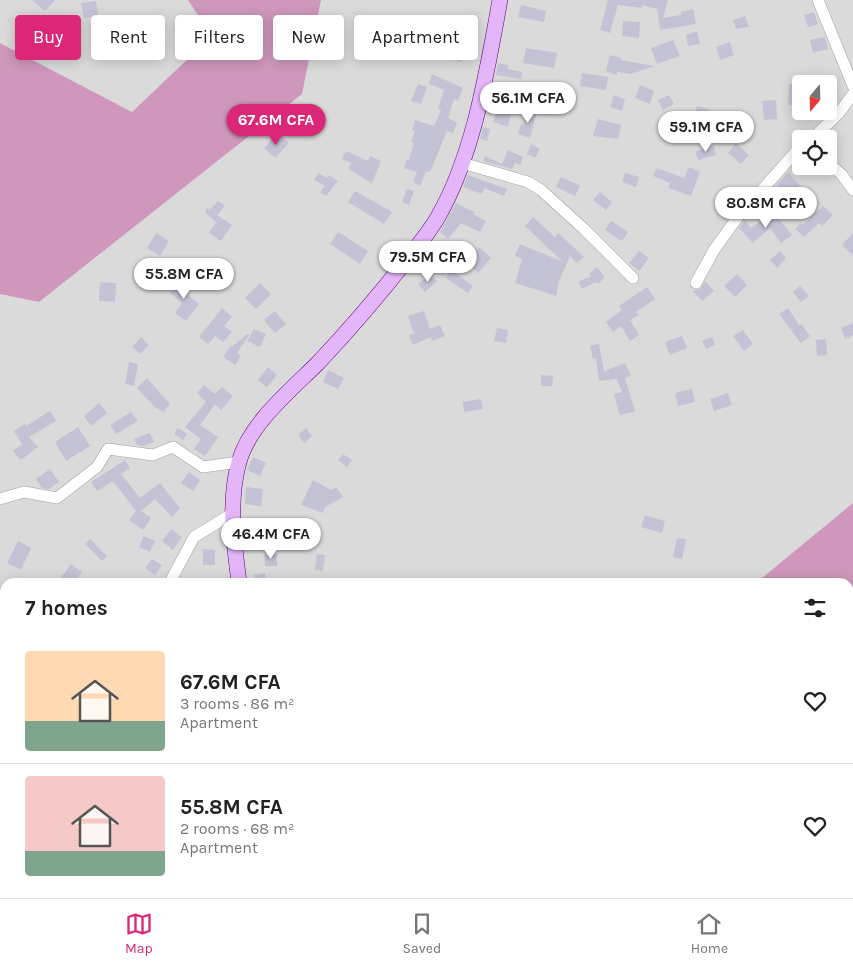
<!DOCTYPE html>
<html lang="en">
<head>
<meta charset="utf-8">
<style>
	body { margin:0; font-family:Karla,sans-serif; background:#f2f2f2; color:#222; height:100vh; display:flex; flex-direction:column; font-size:19px; white-space:nowrap }
	* { box-sizing:border-box; margin:0 }
	p { font-size:16px; color:#767676 }
	.icon { flex:none; width:28px; height:28px; fill:none; stroke:currentColor; stroke-width:2; stroke-linecap:round; stroke-linejoin:round }
	.map { position:relative; flex:1; overflow:hidden }
	.panel { position:absolute; left:0px; top:578px; width:854px; height:321px; display:flex; flex-direction:column; background:#fff; border-radius:15px 15px 0 0; box-shadow:0 2px 12px #0003 }
	.panel>* { flex:none }
	.top-card { position:absolute; left:15px; top:15px; width:500px; height:45px; display:flex; gap:10px }
	.needle { width:32px; rotate:199deg }
	.controls { position:absolute; left:792px; top:75px; display:grid; gap:10px }
	.controls a { display:grid; place-items:center; width:45px; height:45px; border-radius:5px; background:#fff; box-shadow:0 2px 12px #0003; font-size:25px }
	.price { position:absolute; translate:-50% -42px; padding:0 11px; border-radius:18px; background:#fff; color:#222; font-size:16px; line-height:32px; filter:drop-shadow(0 1px 2px #0008) }
	.price::after { content:''; position:absolute; left:50%; top:30px; width:15px; height:11px; margin-left:-8px; background:inherit; clip-path:polygon(0 0,100% 0,50% 100%) }
	.price.active { background:#db2777; color:#fff }
	ul { padding:0; list-style:none }
	li { display:flex; align-items:center; gap:15px; height:125px; padding:0 25px }
	li+li { border-top:1px solid #e0e0e0 }
	li span { display:grid; place-items:center; flex:none; width:140px; height:100px; border-radius:5px; color:#555 }
	li>.icon { margin-inline-start:auto }
	span .icon { width:60px; height:60px; fill:#fffc; stroke-width:1 }
	li b { font-size:21px }
	h2 { display:flex; justify-content:space-between; align-items:center; height:60px; padding:0 25px; font-size:21px }
	.pill { padding:0 18px; border-radius:5px; background:#fff; box-shadow:0 2px 12px #0003; font-size:18px; line-height:45px }
	.pill.active { background:#db2777; color:#fff }
	.tabs { display:flex; justify-content:space-around; align-items:center; height:70px; border-top:1px solid #e0e0e0; background:#fff; font-size:14px; color:#767676 }
	.tabs a { display:grid; justify-items:center; gap:2px }
	.tabs .active { color:#db2777 }
	.map>svg:first-child { display:block }
	.residential { fill:#dadadb; fill-rule:evenodd }
	.forest { fill:#ce97bb }
	.building { fill:#c4c3d5 }
	.lines { fill:none; stroke-linecap:round; stroke-linejoin:round }
	.minor-casing { stroke:#a1a1a1; stroke-width:12 }
	.secondary-casing { stroke:#570573; stroke-width:16 }
	.minor { stroke:#fff; stroke-width:11 }
	.secondary { stroke:#e4b6f9; stroke-width:15 }
</style>
</head>
<body>
<div class="map">
<svg width="853" height="898" viewBox="0 0 853 898">
	<rect width="100%" height="100%" fill="#e6e3ee"/>
	<g class="residential">
		<polygon points="0,0 188,0 212,36 132,112 0,43"/>
		<path d="M321,0H853V503L757,582H5V894H428L433,898H0V294L39,302L302,94ZM801,84H829V111H801ZM801,139H829V166H801Z"/>
	</g>
	<g class="forest">
		<polygon points="188,0 321,0 302,94 39,302 0,294 0,43 132,112 212,36"/>
		<polygon points="853,503 853,898 433,898 428,894 849,894 849,582 757,582"/>
	</g>
	<g class="building">
		<polygon points="32,0 55,0 45,11"/>
		<polygon points="608,0 668,0 663,18 681,15 681,12 693,9 696,24 660,30 657,9 642,5 642,8 618,5 610,33 600,30"/>
		<polygon points="96,1 98,16 84,18 81,3"/>
		<polygon points="521,5 546,11 544,22 518,17"/>
		<polygon points="814,12 818,24 808,27 804,15"/>
		<polygon points="745,16 749,27 736,29 733,20"/>
		<polygon points="32,19 41,28 31,38 22,29"/>
		<polygon points="623,21 640,22 639,38 622,36"/>
		<polygon points="159,28 166,39 153,47 146,36"/>
		<polygon points="697,31 700,44 688,46 686,35"/>
		<polygon points="825,37 828,49 813,53 810,40"/>
		<polygon points="673,40 680,56 657,64 651,48"/>
		<polygon points="730,42 734,55 720,60 716,47"/>
		<polygon points="449,44 464,48 461,62 446,58"/>
		<polygon points="526,48 557,53 554,68 523,63"/>
		<polygon points="610,55 621,58 621,60 654,66 631,74 617,72 617,75 606,71"/>
		<polygon points="498,63 508,65 508,69 522,72 521,79 496,75"/>
		<polygon points="582,73 608,77 606,90 580,86"/>
		<polygon points="432,74 463,88 458,101 454,99 448,118 457,123 453,133 447,131 430,172 426,171 420,186 413,182 417,172 404,168 407,159 409,160 414,143 411,142 415,131 412,130 415,120 434,126 441,110 438,109 444,90 429,84"/>
		<polygon points="418,84 427,87 421,104 411,101"/>
		<polygon points="789,84 801,85 801,106 788,105"/>
		<polygon points="640,85 654,91 650,104 635,98"/>
		<polygon points="529,86 545,89 543,102 533,100 534,94 528,93"/>
		<polygon points="614,95 625,99 622,111 610,107"/>
		<polygon points="669,95 674,104 663,110 658,100"/>
		<polygon points="496,97 514,102 508,127 493,122 497,109 493,107"/>
		<polygon points="776,100 777,119 764,120 762,101"/>
		<polygon points="697,106 709,109 706,119 694,116"/>
		<polygon points="526,109 537,111 530,138 518,134 521,124 524,125"/>
		<polygon points="598,119 621,125 618,139 593,136"/>
		<polygon points="714,123 730,127 728,135 712,131"/>
		<polygon points="483,127 490,129 487,141 480,139"/>
		<polygon points="278,133 289,143 275,158 264,148"/>
		<polygon points="736,143 749,155 741,164 728,153"/>
		<polygon points="531,144 540,149 535,158 527,154"/>
		<polygon points="714,146 716,155 698,160 695,151"/>
		<polygon points="508,150 523,157 520,165 515,163 512,169 483,161 485,156 502,164"/>
		<polygon points="346,151 368,161 370,156 381,161 372,183 348,169 351,163 342,159"/>
		<polygon points="689,167 700,172 691,196 668,188 670,183 653,176 657,168 684,178"/>
		<polygon points="788,172 807,194 794,204 777,184"/>
		<polygon points="318,173 327,178 329,175 338,181 326,196 320,192 325,186 314,180"/>
		<polygon points="625,173 639,177 636,187 622,182"/>
		<polygon points="468,175 507,189 504,196 484,188 482,194 463,187"/>
		<polygon points="561,177 580,186 575,196 556,187"/>
		<polygon points="407,189 414,191 409,205 402,202"/>
		<polygon points="355,191 392,212 384,224 348,202"/>
		<polygon points="600,192 612,202 606,210 593,200"/>
		<polygon points="218,201 225,206 217,215 232,225 221,241 209,233 216,222 205,212 207,208 210,210"/>
		<polygon points="456,203 474,212 473,214 486,221 480,232 461,223 448,239 440,232"/>
		<polygon points="823,206 833,215 822,226 819,223 804,237 795,229 801,223 803,225"/>
		<polygon points="773,212 792,235 781,243 770,228 753,243 740,229 738,229 745,221 751,228"/>
		<polygon points="533,217 555,237 558,233 584,257 577,263 570,256 559,281 556,296 515,283 522,259 515,256 520,244 563,262 525,226"/>
		<polygon points="611,221 628,232 622,241 605,230"/>
		<polygon points="338,232 368,251 360,264 330,244"/>
		<polygon points="156,233 169,241 160,256 147,248"/>
		<polygon points="853,233 853,256 842,245"/>
		<polygon points="479,247 491,258 478,273 466,262"/>
		<polygon points="639,251 649,258 639,271 629,263"/>
		<polygon points="780,251 786,258 777,268 770,260"/>
		<polygon points="597,267 605,277 598,284 596,282 582,289 578,282 591,276 589,274"/>
		<polygon points="451,270 473,286 468,293 446,278"/>
		<polygon points="431,273 437,281 425,292 418,284"/>
		<polygon points="737,274 747,285 735,297 724,286"/>
		<polygon points="184,277 191,283 184,292 199,304 186,321 175,313 182,303 170,293"/>
		<polygon points="705,281 714,291 702,301 693,291 700,289"/>
		<polygon points="100,282 116,283 115,302 99,301"/>
		<polygon points="260,283 271,294 256,309 245,298"/>
		<polygon points="800,286 809,296 801,302 793,292"/>
		<polygon points="647,287 655,299 636,312 639,315 630,320 639,335 630,341 621,326 613,332 606,322 622,310 619,306"/>
		<polygon points="222,308 232,317 224,326 232,332 223,342 215,336 208,344 199,337"/>
		<polygon points="788,308 799,325 801,324 810,336 801,343 779,314"/>
		<polygon points="275,311 286,324 275,333 265,322 265,319"/>
		<polygon points="424,311 430,329 440,325 445,336 432,341 431,337 413,345 409,335 414,334 408,316"/>
		<polygon points="853,323 853,335 845,339 841,328"/>
		<polygon points="497,328 508,330 506,343 494,341"/>
		<polygon points="254,329 266,334 260,347 247,341"/>
		<polygon points="743,330 753,344 744,351 733,336"/>
		<polygon points="247,334 249,335 237,353 241,356 235,365 223,357 231,345 232,347"/>
		<polygon points="682,336 687,348 670,355 665,342"/>
		<polygon points="141,337 149,345 140,354 132,347"/>
		<polygon points="712,337 715,345 706,349 702,341"/>
		<polygon points="826,339 827,355 817,356 816,340"/>
		<polygon points="599,344 604,371 625,363 631,376 625,378 635,411 620,415 614,394 622,392 617,379 599,381 596,358 593,359 590,346"/>
		<polygon points="129,362 138,364 134,386 125,384"/>
		<polygon points="268,367 277,375 267,387 258,380"/>
		<polygon points="328,370 344,378 338,389 323,382"/>
		<polygon points="541,375 553,376 552,386 541,386"/>
		<polygon points="147,378 170,404 163,412 154,406 137,388"/>
		<polygon points="204,385 215,394 222,387 233,396 221,410 215,404 200,425 218,437 205,456 194,449 201,439 185,427 206,402 197,393"/>
		<polygon points="692,389 695,402 678,406 675,393"/>
		<polygon points="728,393 732,405 714,411 710,399"/>
		<polygon points="481,399 483,409 464,412 463,402"/>
		<polygon points="99,403 107,413 91,426 84,416"/>
		<polygon points="50,411 56,421 29,437 38,447 21,460 13,451 22,444 14,431 25,424 26,426"/>
		<polygon points="131,412 138,421 116,434 110,425"/>
		<polygon points="78,427 90,446 66,461 55,442"/>
		<polygon points="178,428 187,434 183,440 174,434"/>
		<polygon points="306,428 312,436 304,443 298,435"/>
		<polygon points="150,433 154,442 143,446 137,445 134,439"/>
		<polygon points="343,454 352,460 347,467 338,460"/>
		<polygon points="253,457 266,463 260,476 247,470"/>
		<polygon points="125,460 130,468 121,474 140,498 160,483 180,508 172,517 155,499 141,511 151,518 143,530 129,520 136,511 113,481 97,491 91,482"/>
		<polygon points="50,469 59,482 49,489 42,488 36,479"/>
		<polygon points="189,472 200,480 193,491 181,483"/>
		<polygon points="313,480 331,490 336,487 343,497 325,507 323,513 301,505"/>
		<polygon points="246,487 263,489 261,506 245,504"/>
		<polygon points="645,515 665,521 662,533 641,527"/>
		<polygon points="171,529 182,537 173,550 162,541"/>
		<polygon points="144,536 155,541 150,552 139,547"/>
		<polygon points="677,538 686,539 682,559 673,557"/>
		<polygon points="90,539 107,556 102,561 85,544"/>
		<polygon points="18,541 31,548 21,570 7,563"/>
		<polygon points="203,549 215,550 215,565 203,565"/>
		<polygon points="277,554 277,566 265,566 264,555"/>
		<polygon points="317,554 325,555 323,571 315,570"/>
		<polygon points="152,559 162,565 155,575 145,568"/>
		<polygon points="71,564 82,572 75,582 58,582"/>
		<polygon points="265,573 266,582 256,582 254,575"/>
	</g>
	<g class="lines">
		<g class="minor-casing">
			<g id="minor">
				<polyline points="818,0 853,86"/>
				<polyline points="812,139 839,113 853,94"/>
				<polyline points="462,163 528,182 541,190 584,229 633,278"/>
				<polyline points="829,163 842,175 853,190"/>
				<polyline points="696,283 714,250 737,218 801,146"/>
				<polyline points="0,499 24,492 57,498 97,467 108,449 153,455 173,447 203,467 239,462"/>
				<polyline points="170,582 194,537 233,513"/>
			</g>
		</g>
		<g class="secondary-casing">
			<g id="secondary">
				<path d="M239,582C234,544 228,501 239,462C249,424 291,390 318,363C350,329 380,294 409,257C419,244 430,231 438,217C474,154 487,71 500,0"/>
				<polyline points="327,894 328,898"/>
			</g>
		</g>
		<use href="#minor" class="minor"/>
		<use href="#secondary" class="secondary"/>
	</g>
</svg>
<div class="controls">
<a><svg class="needle" viewBox="-14 -14 28 28"><path d="M0-13l5 13h-10z" fill="#e53935"/><path d="M0 13l5-13h-10z" fill="#767676"/></svg></a>
<a><svg class="icon" aria-label="locate" viewBox="0 0 24 24"><circle cx="12" cy="12" r="6"/><path d="M12 2v4M12 18v4M2 12h4M18 12h4"/></svg></a>
</div>
<b class="price" style="left:528px;top:124px">56.1M CFA</b>
<b class="price active" style="left:276px;top:146px">67.6M CFA</b>
<b class="price" style="left:706px;top:153px">59.1M CFA</b>
<b class="price" style="left:766px;top:229px">80.8M CFA</b>
<b class="price" style="left:428px;top:283px">79.5M CFA</b>
<b class="price" style="left:184px;top:300px">55.8M CFA</b>
<b class="price" style="left:271px;top:560px">46.4M CFA</b>
<div class="top-card">
<a class="pill active">Buy</a>
<a class="pill">Rent</a>
<a class="pill">Filters</a>
<a class="pill">New</a>
<a class="pill">Apartment</a>
</div>
<section class="panel">
<h2>7 homes<svg class="icon" aria-label="filters" viewBox="0 0 24 24"><path d="M4 7h16M4 17h16"/><circle cx="9" cy="7" r="2"/><circle cx="15" cy="17" r="2"/></svg></h2>
<ul>
<li><span style="background:linear-gradient(#ffd9b3 70%,#7fa58c 0)"><svg class="icon" aria-label="home" viewBox="0 0 24 24"><path d="M3 11l9-7 9 7M6 9v11h12V9"/></svg></span><div><b>67.6M CFA</b><p>3 rooms · 86 m²</p><p>Apartment</p></div><svg class="icon" aria-label="heart" viewBox="0 0 24 24"><path d="M12 20l-8-8c-3-5 5-10 8-4 3-6 11-1 8 4z"/></svg></li>
<li><span style="background:linear-gradient(#f6c9c9 75%,#7fa58c 0)"><svg class="icon" aria-label="home" viewBox="0 0 24 24"><path d="M3 11l9-7 9 7M6 9v11h12V9"/></svg></span><div><b>55.8M CFA</b><p>2 rooms · 68 m²</p><p>Apartment</p></div><svg class="icon" aria-label="heart" viewBox="0 0 24 24"><path d="M12 20l-8-8c-3-5 5-10 8-4 3-6 11-1 8 4z"/></svg></li>
</ul>
</section>
</div>
<nav class="tabs">
<a class="active"><svg class="icon" aria-label="map" viewBox="0 0 24 24"><path d="M3 6l6-2 6 2 6-2v14l-6 2-6-2-6 2zM9 4v14M15 6v14"/></svg>Map</a>
<a><svg class="icon" aria-label="saved" viewBox="0 0 24 24"><path d="M7 4h10v16l-5-4-5 4z"/></svg>Saved</a>
<a><svg class="icon" aria-label="home" viewBox="0 0 24 24"><path d="M3 11l9-7 9 7M6 9v11h12V9"/></svg>Home</a>
</nav>
</body>
</html>
